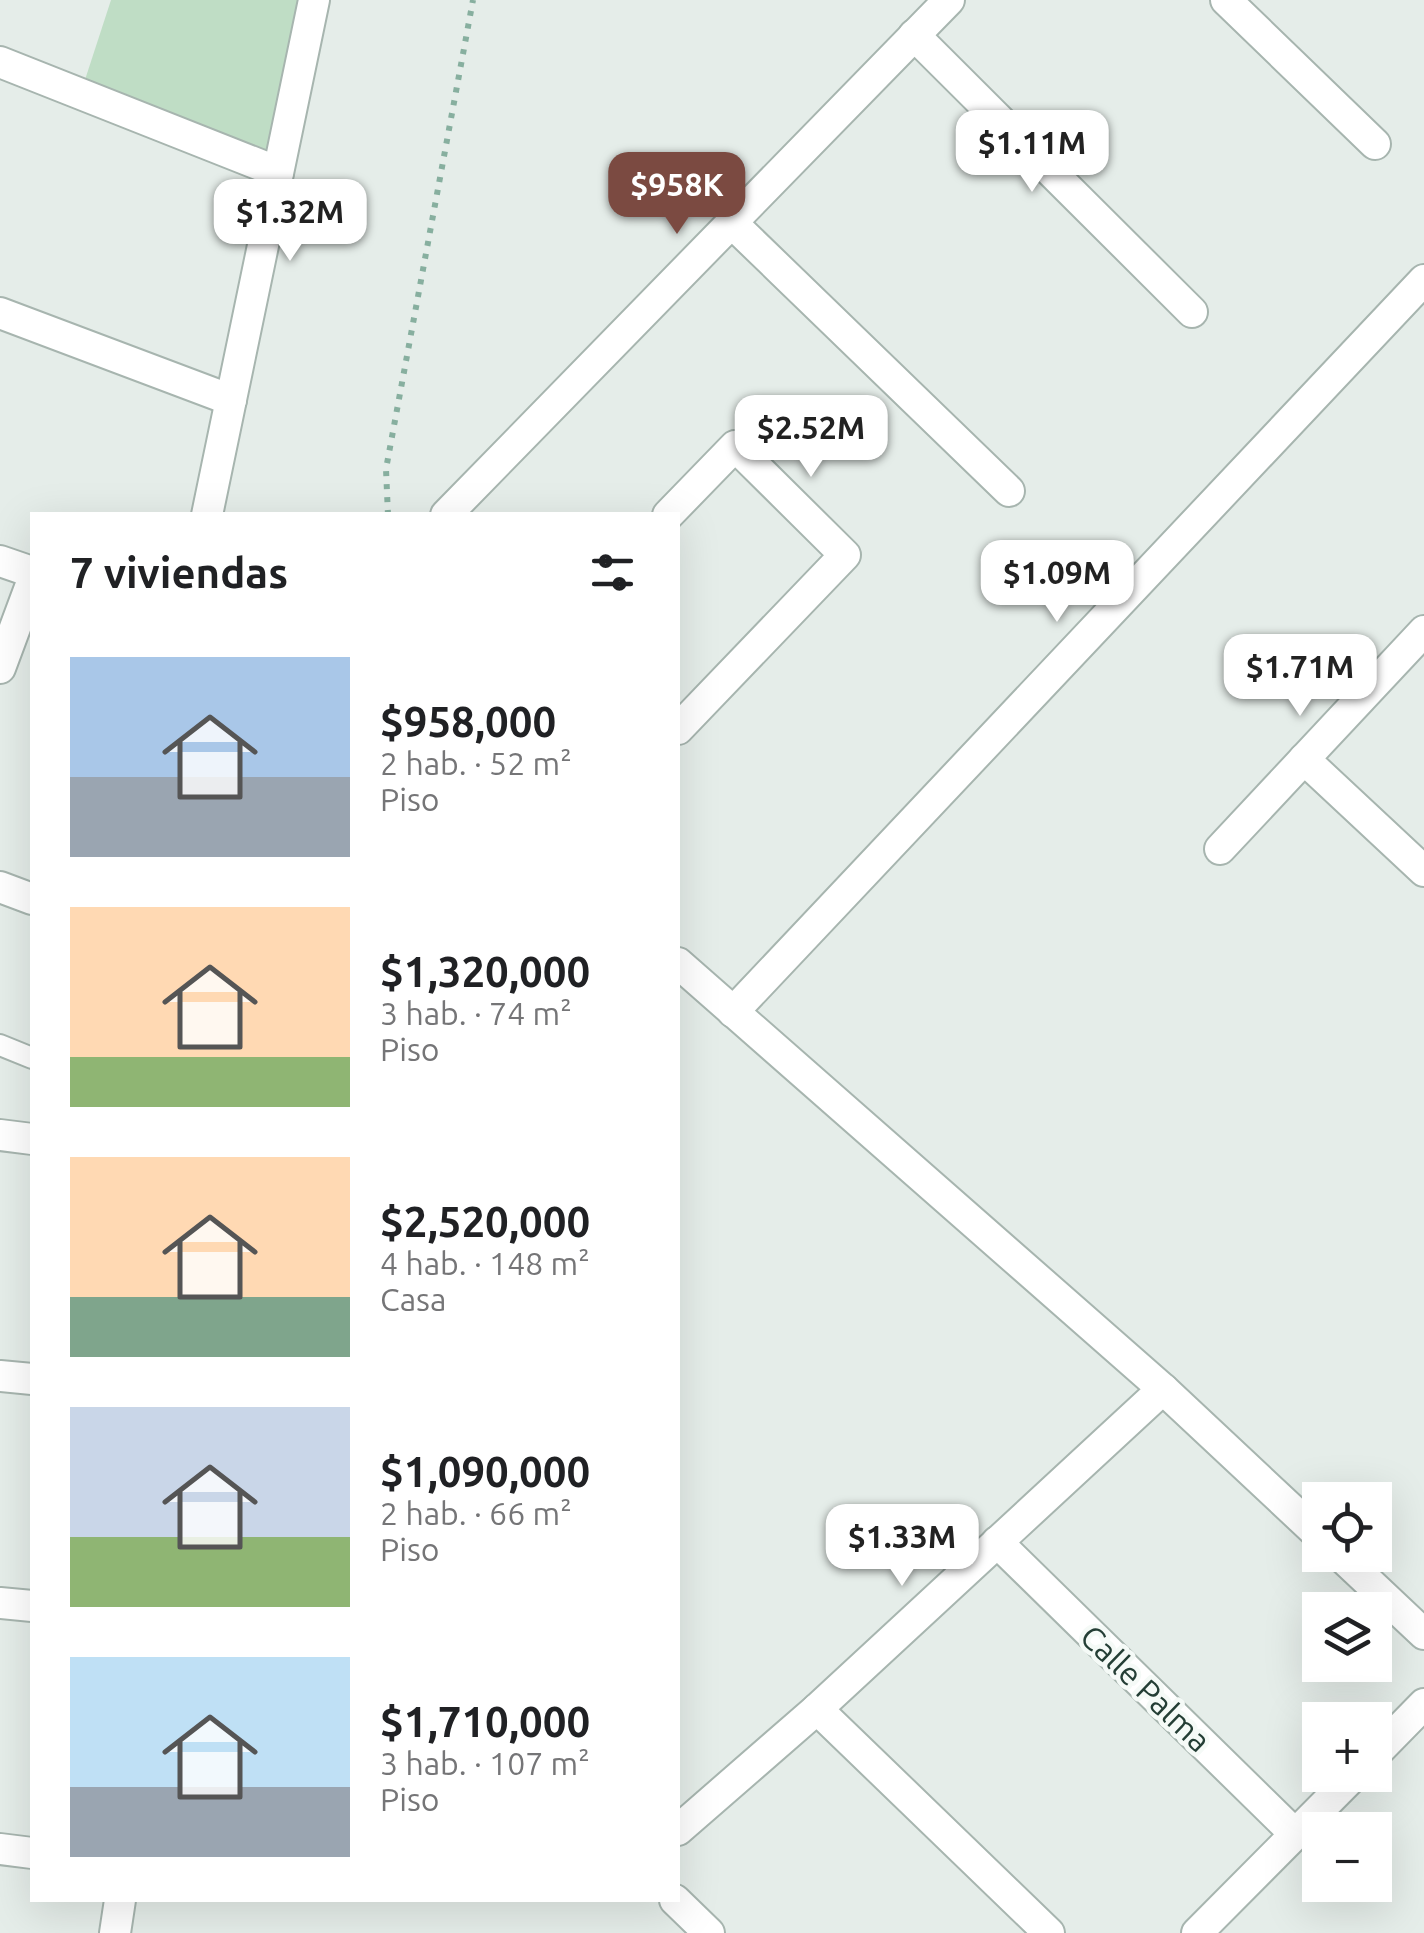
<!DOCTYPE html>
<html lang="es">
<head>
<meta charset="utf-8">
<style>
	body { margin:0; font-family:Ubuntu,sans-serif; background:#f2f2f2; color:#202124; height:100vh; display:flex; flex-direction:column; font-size:38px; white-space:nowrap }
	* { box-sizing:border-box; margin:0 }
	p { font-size:32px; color:#757577 }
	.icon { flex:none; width:55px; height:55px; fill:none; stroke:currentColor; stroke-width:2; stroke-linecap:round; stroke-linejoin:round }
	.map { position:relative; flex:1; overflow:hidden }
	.sheet { position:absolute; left:30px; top:512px; width:650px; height:1390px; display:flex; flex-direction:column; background:#fff; border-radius:0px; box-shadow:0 10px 40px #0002 }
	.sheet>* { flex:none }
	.buttons { position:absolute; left:1302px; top:1482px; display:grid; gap:20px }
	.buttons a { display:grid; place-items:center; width:90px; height:90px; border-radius:0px; background:#fff; box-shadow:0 10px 40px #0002; font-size:50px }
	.price { position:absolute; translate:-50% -85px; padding:0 22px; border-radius:20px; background:#fff; color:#222; font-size:32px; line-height:65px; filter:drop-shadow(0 2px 5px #0008) }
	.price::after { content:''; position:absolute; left:50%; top:60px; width:30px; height:22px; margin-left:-15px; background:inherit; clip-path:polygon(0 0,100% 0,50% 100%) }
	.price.current { background:#7b4a41; color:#fff }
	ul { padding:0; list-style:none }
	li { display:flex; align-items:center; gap:30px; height:250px; padding:0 40px }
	li span { display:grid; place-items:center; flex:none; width:280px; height:200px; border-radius:0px; color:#555 }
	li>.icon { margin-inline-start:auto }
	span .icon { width:120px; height:120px; fill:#fffc; stroke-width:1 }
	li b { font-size:42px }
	h2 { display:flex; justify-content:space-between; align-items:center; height:120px; padding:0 40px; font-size:42px }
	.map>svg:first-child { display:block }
	.green { fill:#bfddc5 }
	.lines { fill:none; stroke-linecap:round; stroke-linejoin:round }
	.lane-casing { stroke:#a7b5af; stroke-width:24 }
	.street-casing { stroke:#a7b5af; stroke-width:34 }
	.path { stroke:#87af9f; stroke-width:6; stroke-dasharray:5 8; stroke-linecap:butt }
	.lane { stroke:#fff; stroke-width:20 }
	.street { stroke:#fff; stroke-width:30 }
	.labels { text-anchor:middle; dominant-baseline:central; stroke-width:9; stroke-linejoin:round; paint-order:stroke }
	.street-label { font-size:32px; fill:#243e35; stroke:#f5faf7 }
</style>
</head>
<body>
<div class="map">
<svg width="1424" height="1933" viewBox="0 0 1424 1933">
	<rect width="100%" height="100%" fill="#e5ede9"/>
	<polygon class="green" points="111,0 309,0 273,160 82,89"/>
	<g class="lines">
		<g class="lane-casing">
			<polyline id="lane" points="0,1045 32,1058"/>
		</g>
		<g class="street-casing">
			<g id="street">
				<polyline points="1226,0 1375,144"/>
				<polyline points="914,35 1192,312"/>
				<polyline points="0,62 278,172"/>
				<polyline points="732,223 1009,491"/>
				<polyline points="0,313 231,400"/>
				<polyline points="207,515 314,0"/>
				<polyline points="446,515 949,0"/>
				<polyline points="668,515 735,446 845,555 678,729"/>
				<polyline points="0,561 32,572"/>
				<polyline points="0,668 32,582"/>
				<polyline points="1304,759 1424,871"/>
				<polyline points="1220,849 1424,631"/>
				<polyline points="0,887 32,899"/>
				<polyline points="678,963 1163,1389 1320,1536"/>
				<polyline points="733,1012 1424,280"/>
				<polyline points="0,1135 32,1139"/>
				<polyline points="0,1376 32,1379"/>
				<polyline points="997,1542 1295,1834"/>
				<polyline points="1340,1555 1424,1634"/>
				<polyline points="0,1603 32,1606"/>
				<polyline points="817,1709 1049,1933"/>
				<polyline points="1375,1754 1424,1704"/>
				<polyline points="678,1830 817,1709 1163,1389"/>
				<polyline points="0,1849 32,1853"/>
				<polyline points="675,1900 709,1933"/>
				<polyline points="115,1933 120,1900"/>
				<polyline points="1197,1933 1354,1775"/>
			</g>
		</g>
		<polyline class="path" points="388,515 386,469 473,0"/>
		<use href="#lane" class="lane"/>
		<use href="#street" class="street"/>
	</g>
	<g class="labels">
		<g class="street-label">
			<text transform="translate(1146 1688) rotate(44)">Calle Palma</text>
		</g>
	</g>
</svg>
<div class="buttons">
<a><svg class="icon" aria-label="locate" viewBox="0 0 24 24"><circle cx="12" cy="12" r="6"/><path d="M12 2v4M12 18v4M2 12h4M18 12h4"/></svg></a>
<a><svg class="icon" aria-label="layers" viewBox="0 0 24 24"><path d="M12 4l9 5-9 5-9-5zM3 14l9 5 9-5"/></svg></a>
<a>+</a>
<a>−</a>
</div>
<b class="price" style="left:1032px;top:195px">$1.11M</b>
<b class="price current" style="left:677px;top:237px">$958K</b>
<b class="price" style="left:290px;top:264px">$1.32M</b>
<b class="price" style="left:811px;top:480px">$2.52M</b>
<b class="price" style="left:1057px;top:625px">$1.09M</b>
<b class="price" style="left:1300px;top:719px">$1.71M</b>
<b class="price" style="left:902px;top:1589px">$1.33M</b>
<section class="sheet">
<h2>7 viviendas<svg class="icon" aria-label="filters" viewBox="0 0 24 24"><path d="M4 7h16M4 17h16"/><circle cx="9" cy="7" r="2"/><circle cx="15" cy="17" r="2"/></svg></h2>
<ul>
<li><span style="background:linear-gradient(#a9c7e8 60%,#9aa5b1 0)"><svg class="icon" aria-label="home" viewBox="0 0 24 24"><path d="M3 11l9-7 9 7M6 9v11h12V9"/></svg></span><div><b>$958,000</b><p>2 hab. · 52 m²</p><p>Piso</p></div></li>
<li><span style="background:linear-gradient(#ffd9b3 75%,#8fb573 0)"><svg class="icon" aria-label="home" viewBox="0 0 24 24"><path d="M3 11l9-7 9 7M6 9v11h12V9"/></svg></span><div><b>$1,320,000</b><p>3 hab. · 74 m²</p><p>Piso</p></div></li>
<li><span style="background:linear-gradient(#ffd9b3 70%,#7fa58c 0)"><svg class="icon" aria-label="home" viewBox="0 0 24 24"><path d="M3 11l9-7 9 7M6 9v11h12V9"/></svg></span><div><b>$2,520,000</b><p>4 hab. · 148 m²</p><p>Casa</p></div></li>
<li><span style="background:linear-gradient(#c9d6e8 65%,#8fb573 0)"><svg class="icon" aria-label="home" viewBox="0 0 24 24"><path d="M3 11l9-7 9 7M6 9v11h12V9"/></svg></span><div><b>$1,090,000</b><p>2 hab. · 66 m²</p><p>Piso</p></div></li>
<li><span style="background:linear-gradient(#bfe0f5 65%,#9aa5b1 0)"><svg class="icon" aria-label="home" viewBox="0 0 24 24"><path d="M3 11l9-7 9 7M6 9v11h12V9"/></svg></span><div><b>$1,710,000</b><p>3 hab. · 107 m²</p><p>Piso</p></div></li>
</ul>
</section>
</div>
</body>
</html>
